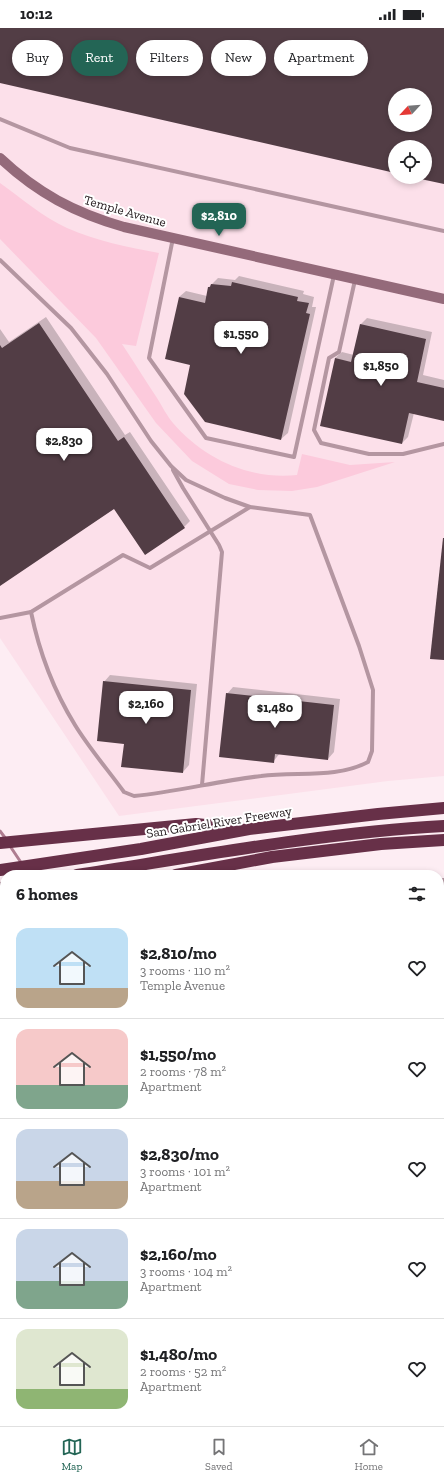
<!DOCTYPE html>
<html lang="en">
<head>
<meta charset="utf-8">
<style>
	body { margin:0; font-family:"Zilla Slab",serif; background:#f6f6f6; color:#202124; height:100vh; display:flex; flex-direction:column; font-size:15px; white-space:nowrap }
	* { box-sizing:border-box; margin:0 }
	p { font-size:13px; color:#757577 }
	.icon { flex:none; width:22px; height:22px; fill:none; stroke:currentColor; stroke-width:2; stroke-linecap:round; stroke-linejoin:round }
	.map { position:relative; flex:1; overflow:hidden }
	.side { position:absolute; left:0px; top:842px; width:444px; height:556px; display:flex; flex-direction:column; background:#fff; border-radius:16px 16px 0 0; box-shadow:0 2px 6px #0003 }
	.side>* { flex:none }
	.top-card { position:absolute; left:12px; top:12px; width:420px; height:36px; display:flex; gap:8px }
	.needle { width:26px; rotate:244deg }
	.tools { position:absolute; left:388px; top:60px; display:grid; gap:8px }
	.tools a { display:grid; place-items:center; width:44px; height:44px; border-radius:50%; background:#fff; box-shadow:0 2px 6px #0003; font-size:20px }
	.price { position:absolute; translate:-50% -34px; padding:0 9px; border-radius:8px; background:#fff; color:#222; font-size:13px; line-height:26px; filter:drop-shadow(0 1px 2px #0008) }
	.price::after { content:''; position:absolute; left:50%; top:24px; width:12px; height:9px; margin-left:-6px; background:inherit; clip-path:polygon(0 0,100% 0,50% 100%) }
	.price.selected { background:#236555; color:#fff }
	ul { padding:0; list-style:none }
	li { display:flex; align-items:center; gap:12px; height:100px; padding:0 16px }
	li+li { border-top:1px solid #e0e0e0 }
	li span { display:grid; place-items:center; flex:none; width:112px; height:80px; border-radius:12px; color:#555 }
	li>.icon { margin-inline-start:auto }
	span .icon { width:48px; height:48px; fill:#fffc; stroke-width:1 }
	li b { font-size:17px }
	h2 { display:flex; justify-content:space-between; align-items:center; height:48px; padding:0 16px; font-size:17px }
	.pill { padding:0 14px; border-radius:18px; background:#fff; box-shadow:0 2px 6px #0003; font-size:14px; line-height:36px }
	.pill.selected { background:#236555; color:#fff }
	.status { display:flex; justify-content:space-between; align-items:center; height:28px; padding:0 20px; background:#fff; direction:ltr }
	.status svg { height:11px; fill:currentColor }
	.tab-bar { display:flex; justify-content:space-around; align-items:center; height:56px; border-top:1px solid #e0e0e0; background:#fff; font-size:11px; color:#757577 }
	.tab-bar a { display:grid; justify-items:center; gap:2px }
	.tab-bar .selected { color:#236555 }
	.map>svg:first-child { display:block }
	.built { fill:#fce0ea; fill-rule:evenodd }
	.green { fill:#fccadc }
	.water { fill:#eaa8c1; stroke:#ae7d90 }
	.shadow { fill:#0003 }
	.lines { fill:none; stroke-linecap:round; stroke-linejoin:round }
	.stream { stroke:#ae7d90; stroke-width:3 }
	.building { fill:#523d45; fill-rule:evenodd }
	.path { stroke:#baacb2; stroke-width:2; stroke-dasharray:3 3; stroke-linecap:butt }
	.service { stroke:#b496a1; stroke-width:4 }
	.minor { stroke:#b496a1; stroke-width:8 }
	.secondary { stroke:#946a7a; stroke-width:10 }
	.motorway { stroke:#673048; stroke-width:12 }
	.labels { text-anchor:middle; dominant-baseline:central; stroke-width:4; stroke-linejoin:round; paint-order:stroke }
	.street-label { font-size:13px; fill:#22191c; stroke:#fff }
</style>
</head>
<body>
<div class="status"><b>10:12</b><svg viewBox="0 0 49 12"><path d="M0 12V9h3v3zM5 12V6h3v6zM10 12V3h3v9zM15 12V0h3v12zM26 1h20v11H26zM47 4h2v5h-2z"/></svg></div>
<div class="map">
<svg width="444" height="1398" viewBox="0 0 444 1398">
	<rect width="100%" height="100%" fill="#fdedf3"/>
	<g class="built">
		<path d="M0,0H444V748L388,753L119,788L0,610ZM395,67H425V97H395ZM395,119H425V149H395Z"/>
		<polygon points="0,1002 5,1008 5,1242 0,1243"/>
	</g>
	<path class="green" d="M0,155C21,170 43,189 67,200C96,213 128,219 159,225L136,318L122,316C134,334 145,352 157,370C162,378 167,388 173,395C204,431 250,452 297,447L302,426L350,437L395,434L317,459L292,463L258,462L229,456L192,433L156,395L96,310L0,211Z"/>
	<polygon class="water" points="439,1142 444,1144 444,1398 90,1398 106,1393 439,1393"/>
	<g class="shadow">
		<polygon points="239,248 304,263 303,266 314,269 312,279 316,279 288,405 281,411 191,336 179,269 186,263 207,268 209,259 218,250 235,252"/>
		<polygon points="46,289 125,407 130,404 190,493 184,499 115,480 0,556 0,301 9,314"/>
		<polygon points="367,290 432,304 423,347 444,352 444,392 414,385 408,409 402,415 335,330 342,324 354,327 361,296"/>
		<polygon points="110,647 197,656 189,737 183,744 125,715 104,654"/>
		<polygon points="233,659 340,671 334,724 328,731 280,725 273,734 227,666"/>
		<polygon points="444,1053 444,1102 439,1100 439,1090 442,1055"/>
		<polygon points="5,1127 5,1192 0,1193 0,1128"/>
	</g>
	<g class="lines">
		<g class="stream">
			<polyline points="0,803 6,811"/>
			<polyline points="10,818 22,836"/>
			<polyline points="25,841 29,847"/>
		</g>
	</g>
	<g class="building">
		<path d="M0,0H444V156L416,150L425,149V119H395V145L0,55ZM395,67H425V97H395Z"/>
		<polygon points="232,254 298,269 297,273 309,275 306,285 310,286 281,412 205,394 184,366 190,337 165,331 179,269 205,275 208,259 210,259 211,256 231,258"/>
		<polygon points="39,295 118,413 124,409 185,500 145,527 114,481 0,558 0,317 2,320"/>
		<polygon points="360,296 426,311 417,354 444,360 444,393 409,385 402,416 320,398 335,330 351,334"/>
		<polygon points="443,510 444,510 444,632 430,631"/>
		<polygon points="103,653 191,662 183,745 121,739 124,716 97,713"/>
		<polygon points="226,665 334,677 328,732 275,726 274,735 219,729"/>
		<polygon points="441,1054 444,1055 444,1103 439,1101"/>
		<polygon points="0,1138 5,1162 5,1193 0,1194"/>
	</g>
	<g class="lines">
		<g class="path">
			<polyline points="0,992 5,999"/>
			<polyline points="0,1385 5,1384"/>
		</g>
		<g class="service">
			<polyline points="0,91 70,120 444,203"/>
			<polyline points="173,210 149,330 206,410 294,429 334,247"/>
			<path d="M0,232L71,300L107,346L151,413L171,438L186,452L225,470L250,479L310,487L359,618L373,662L372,723L368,734C336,751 296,743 261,748C218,753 176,764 134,768L124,764C108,742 89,720 75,697C54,663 39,623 31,584"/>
			<polyline points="355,252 339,324 329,330 314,402 321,415 369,426 403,426 444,416"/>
			<polyline points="173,442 183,460 219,517 222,524 202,757"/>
			<polyline points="0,590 31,584 123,527 150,540 250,479"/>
			<polyline points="439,917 442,888 439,855"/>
			<polyline points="439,1106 444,1109"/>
		</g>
		<g class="minor">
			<polyline points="439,855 444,854"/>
			<polyline points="0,1093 5,1089"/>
		</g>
		<path class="secondary" d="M0,130C37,165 75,185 124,199L444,271"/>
		<g class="motorway">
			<polyline points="0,815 196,796 234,800"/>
			<polyline points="0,842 141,821 249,801 378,786 444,780"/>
			<path d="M77,847C199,828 321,805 444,798"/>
			<polyline points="176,847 272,829 381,816 444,812"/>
			<polyline points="0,860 5,859"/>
			<polyline points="0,876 5,875"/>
		</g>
	</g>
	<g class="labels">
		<g class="street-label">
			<text transform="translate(125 183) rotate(16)">Temple Avenue</text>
			<text transform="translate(219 794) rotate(-9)">San Gabriel River Freeway</text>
		</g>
	</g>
</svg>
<div class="tools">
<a><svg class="needle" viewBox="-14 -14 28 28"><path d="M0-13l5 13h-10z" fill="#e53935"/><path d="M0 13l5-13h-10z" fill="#757577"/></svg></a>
<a><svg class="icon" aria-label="locate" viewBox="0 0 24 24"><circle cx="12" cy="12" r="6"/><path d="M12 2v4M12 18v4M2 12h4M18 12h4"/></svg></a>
</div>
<b class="price selected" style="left:219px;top:209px">$2,810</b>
<b class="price" style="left:241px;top:327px">$1,550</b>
<b class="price" style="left:381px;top:359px">$1,850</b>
<b class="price" style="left:64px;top:434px">$2,830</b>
<b class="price" style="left:146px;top:697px">$2,160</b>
<b class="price" style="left:275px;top:701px">$1,480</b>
<div class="top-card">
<a class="pill">Buy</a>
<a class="pill selected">Rent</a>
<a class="pill">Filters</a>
<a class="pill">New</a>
<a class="pill">Apartment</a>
</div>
<section class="side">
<h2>6 homes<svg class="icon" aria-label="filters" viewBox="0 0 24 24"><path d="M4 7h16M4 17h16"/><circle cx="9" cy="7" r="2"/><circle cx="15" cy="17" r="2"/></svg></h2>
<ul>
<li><span style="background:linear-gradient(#bfe0f5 75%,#b9a48a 0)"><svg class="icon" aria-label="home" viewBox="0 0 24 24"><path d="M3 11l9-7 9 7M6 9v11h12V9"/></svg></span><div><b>$2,810/mo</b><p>3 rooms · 110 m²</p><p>Temple Avenue</p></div><svg class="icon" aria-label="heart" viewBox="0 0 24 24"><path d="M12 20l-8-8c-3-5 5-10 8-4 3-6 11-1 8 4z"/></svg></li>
<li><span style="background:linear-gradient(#f6c9c9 70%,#7fa58c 0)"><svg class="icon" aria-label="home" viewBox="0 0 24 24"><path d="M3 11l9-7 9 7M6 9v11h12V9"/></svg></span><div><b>$1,550/mo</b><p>2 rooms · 78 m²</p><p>Apartment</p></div><svg class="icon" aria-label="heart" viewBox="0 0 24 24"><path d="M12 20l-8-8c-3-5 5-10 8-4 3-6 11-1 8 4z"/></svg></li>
<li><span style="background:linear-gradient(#c9d6e8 65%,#b9a48a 0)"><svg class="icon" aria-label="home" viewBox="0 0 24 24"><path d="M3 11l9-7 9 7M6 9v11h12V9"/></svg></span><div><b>$2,830/mo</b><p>3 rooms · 101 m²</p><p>Apartment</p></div><svg class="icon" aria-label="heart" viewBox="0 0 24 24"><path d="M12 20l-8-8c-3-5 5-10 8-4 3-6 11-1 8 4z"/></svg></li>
<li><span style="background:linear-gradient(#c9d6e8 65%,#7fa58c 0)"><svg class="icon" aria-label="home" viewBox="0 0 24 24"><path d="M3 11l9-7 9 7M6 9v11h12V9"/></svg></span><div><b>$2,160/mo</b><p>3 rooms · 104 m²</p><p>Apartment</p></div><svg class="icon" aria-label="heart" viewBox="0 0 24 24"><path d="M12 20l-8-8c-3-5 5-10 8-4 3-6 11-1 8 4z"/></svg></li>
<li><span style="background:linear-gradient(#dfe7d0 75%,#8fb573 0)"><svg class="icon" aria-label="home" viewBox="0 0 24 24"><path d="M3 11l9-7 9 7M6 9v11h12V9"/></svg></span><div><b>$1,480/mo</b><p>2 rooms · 52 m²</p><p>Apartment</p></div><svg class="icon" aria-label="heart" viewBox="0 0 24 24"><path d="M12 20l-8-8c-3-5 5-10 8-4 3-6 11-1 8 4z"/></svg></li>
</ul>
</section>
</div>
<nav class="tab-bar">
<a class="selected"><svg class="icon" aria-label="map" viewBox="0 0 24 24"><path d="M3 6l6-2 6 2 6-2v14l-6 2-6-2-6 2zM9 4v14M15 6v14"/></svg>Map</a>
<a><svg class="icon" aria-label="saved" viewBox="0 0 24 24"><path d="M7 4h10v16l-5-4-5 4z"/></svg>Saved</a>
<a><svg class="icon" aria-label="home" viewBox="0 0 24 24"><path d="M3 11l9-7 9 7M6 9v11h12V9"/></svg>Home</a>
</nav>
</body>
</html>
